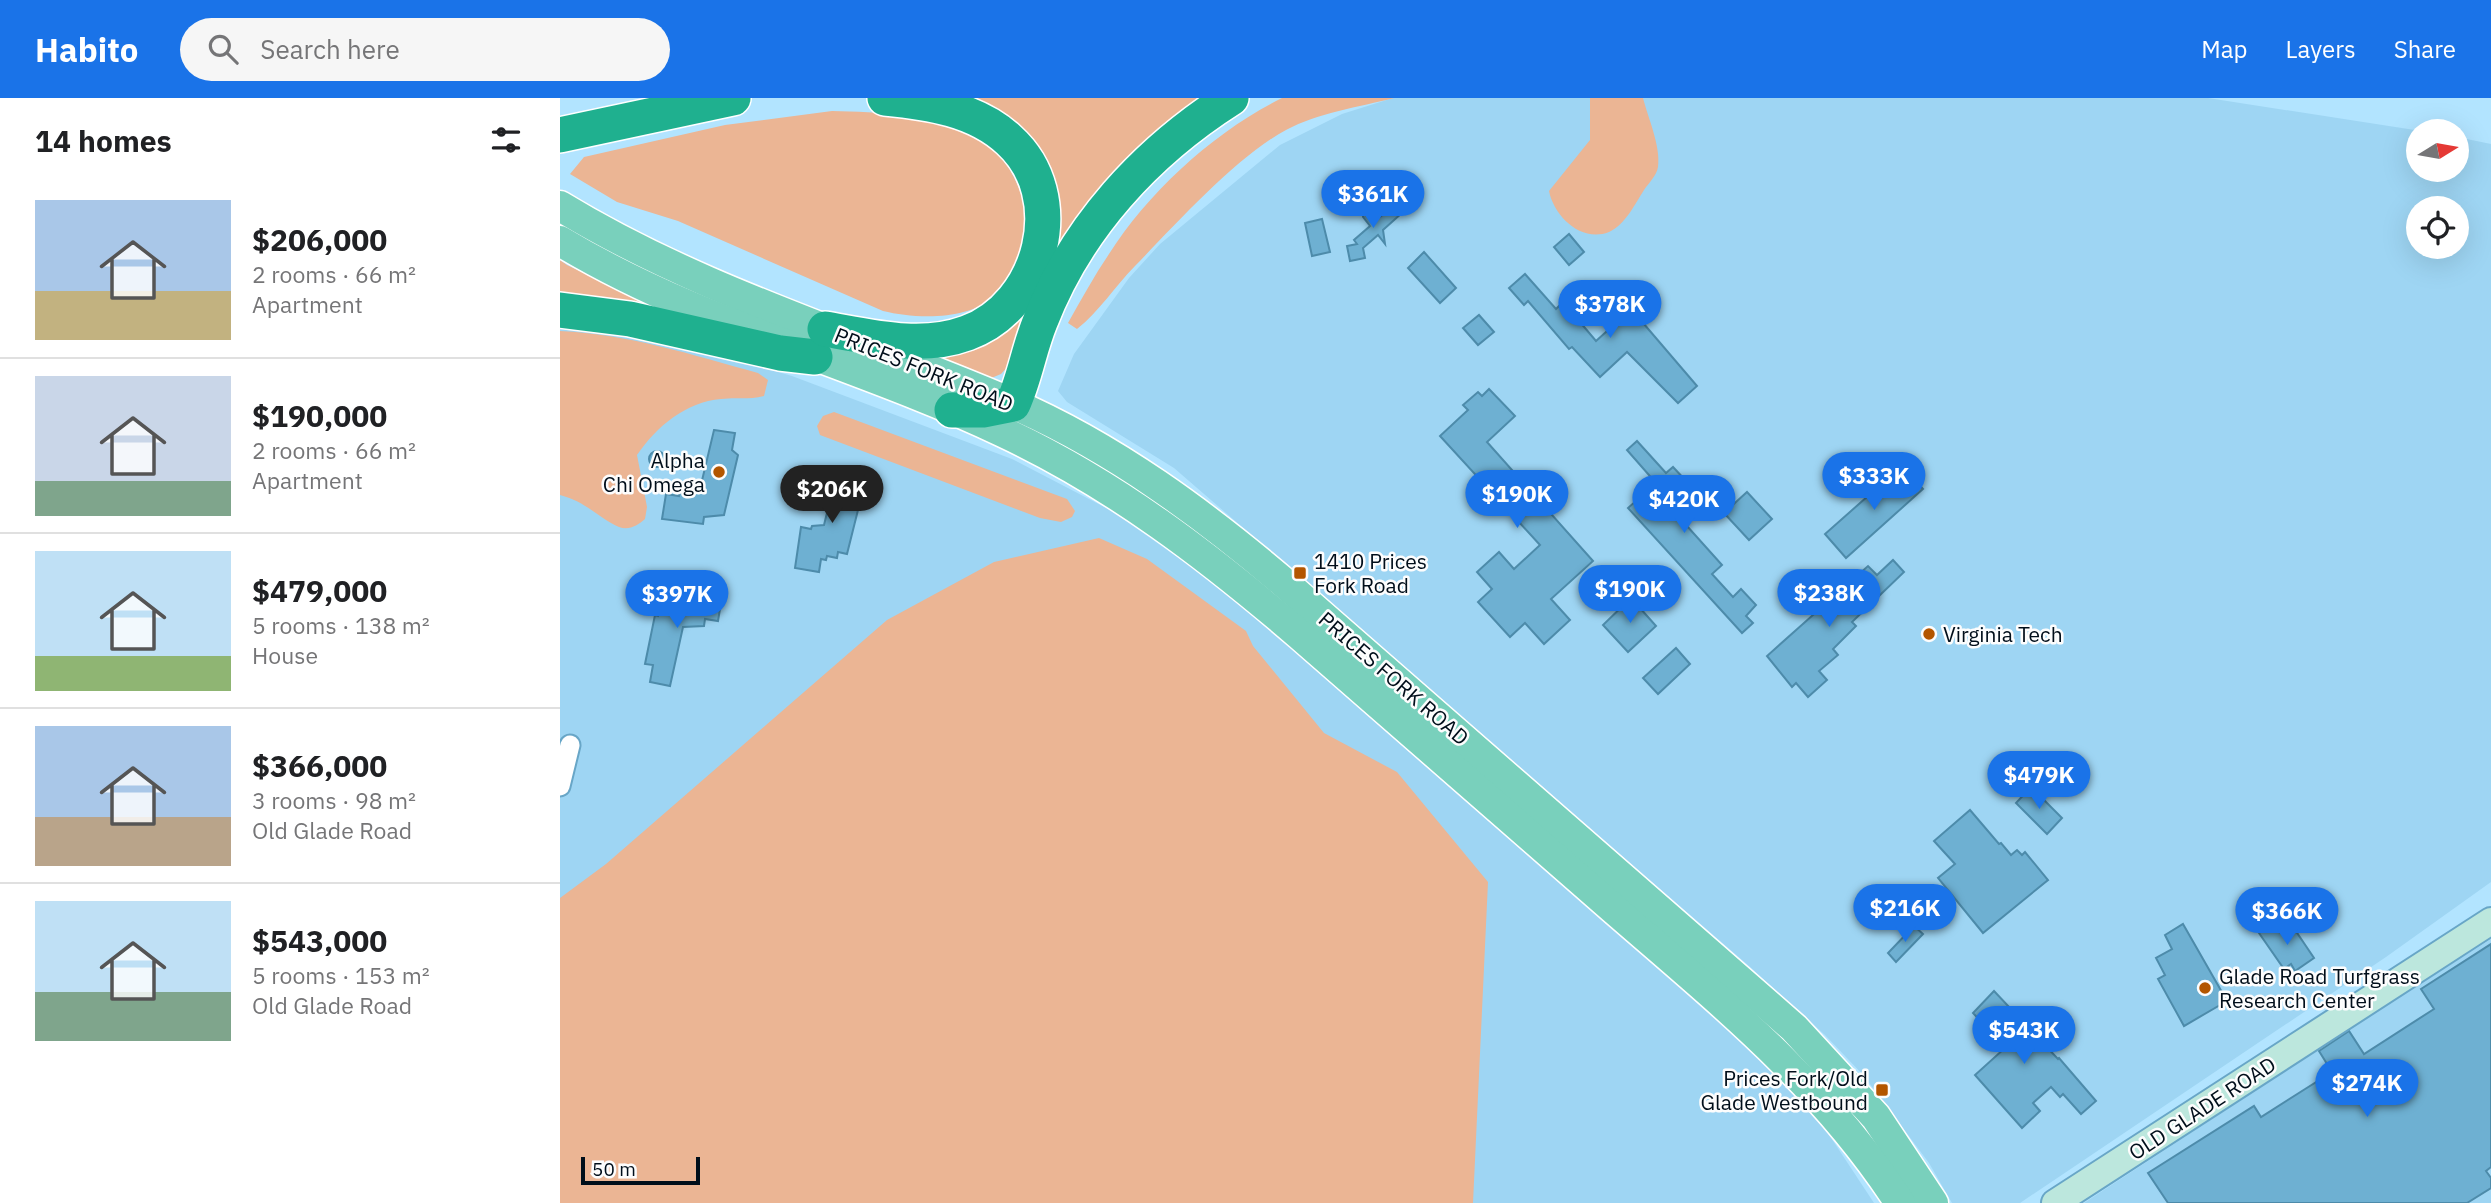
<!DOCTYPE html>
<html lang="en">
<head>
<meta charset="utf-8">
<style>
	body { margin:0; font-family:"IBM Plex Sans",sans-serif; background:#f6f6f6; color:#202124; height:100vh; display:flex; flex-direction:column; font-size:26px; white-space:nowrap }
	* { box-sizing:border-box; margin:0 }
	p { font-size:23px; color:#757577 }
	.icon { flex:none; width:38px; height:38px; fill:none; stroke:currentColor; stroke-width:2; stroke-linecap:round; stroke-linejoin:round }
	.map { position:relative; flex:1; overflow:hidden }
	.sheet { display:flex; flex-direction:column; background:#fff; width:560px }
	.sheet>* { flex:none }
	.needle { width:46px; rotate:79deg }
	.tools { position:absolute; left:1846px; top:21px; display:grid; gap:14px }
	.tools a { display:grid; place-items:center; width:63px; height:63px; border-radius:50%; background:#fff; box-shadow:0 7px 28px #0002; font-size:35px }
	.scale { position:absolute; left:21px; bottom:18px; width:119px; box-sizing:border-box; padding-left:7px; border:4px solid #000e1a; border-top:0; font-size:19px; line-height:24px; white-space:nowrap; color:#000e1a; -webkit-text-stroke:5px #fdfdfd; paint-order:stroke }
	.price { position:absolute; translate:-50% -60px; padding:0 16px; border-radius:24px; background:#1a73e8; color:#fff; font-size:23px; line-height:46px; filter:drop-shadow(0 2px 4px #0008) }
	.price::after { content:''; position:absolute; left:50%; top:42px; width:21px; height:16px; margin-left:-10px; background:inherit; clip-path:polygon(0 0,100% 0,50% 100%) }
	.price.selected { background:#222; color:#fff }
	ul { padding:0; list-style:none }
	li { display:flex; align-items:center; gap:21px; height:175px; padding:0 35px }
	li+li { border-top:2px solid #e0e0e0 }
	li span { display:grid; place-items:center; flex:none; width:196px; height:140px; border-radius:0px; color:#555 }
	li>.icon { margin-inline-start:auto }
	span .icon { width:84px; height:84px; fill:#fffc; stroke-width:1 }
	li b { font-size:30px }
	h2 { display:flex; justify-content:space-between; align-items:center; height:84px; padding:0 35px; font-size:30px }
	header { display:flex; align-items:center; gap:42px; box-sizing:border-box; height:98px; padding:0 35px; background:#1a73e8; color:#fff }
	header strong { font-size:33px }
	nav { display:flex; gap:38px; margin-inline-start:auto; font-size:24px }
	.search { width:490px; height:63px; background:#f6f6f6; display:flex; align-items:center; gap:18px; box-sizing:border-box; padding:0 24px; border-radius:38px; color:#757577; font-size:26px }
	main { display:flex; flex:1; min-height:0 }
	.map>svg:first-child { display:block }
	.built { fill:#9ed5f3; fill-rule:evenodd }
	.green { fill:#ebb594 }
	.building { fill:#6eb0d2; stroke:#4d8baa; stroke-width:2 }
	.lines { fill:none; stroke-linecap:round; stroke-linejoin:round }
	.street-casing { stroke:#68a6c7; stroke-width:23 }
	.secondary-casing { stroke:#68a6c7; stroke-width:30 }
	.primary-casing { stroke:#fff; stroke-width:33 }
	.highway-casing { stroke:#fff; stroke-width:38 }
	.street { stroke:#fff; stroke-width:19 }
	.secondary { stroke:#bce7dd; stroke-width:26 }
	.primary { stroke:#79d0bc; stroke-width:30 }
	.highway { stroke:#1fb08f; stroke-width:35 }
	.poi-dot { fill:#b35600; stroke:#fdfdfd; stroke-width:2.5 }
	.labels { text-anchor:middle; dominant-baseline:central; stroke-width:5; stroke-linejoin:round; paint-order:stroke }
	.street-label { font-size:21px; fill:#000e1a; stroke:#fdfdfd }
	.poi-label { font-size:21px; fill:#000e1a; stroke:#fdfdfd; text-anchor:start }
</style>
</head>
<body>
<header>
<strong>Habito</strong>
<div class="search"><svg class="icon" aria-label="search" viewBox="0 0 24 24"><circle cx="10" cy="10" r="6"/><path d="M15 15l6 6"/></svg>Search here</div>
<nav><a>Map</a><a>Layers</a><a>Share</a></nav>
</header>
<main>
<section class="sheet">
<h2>14 homes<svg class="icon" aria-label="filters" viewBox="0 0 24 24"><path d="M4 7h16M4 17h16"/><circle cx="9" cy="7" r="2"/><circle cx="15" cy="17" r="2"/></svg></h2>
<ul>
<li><span style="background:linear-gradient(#a9c7e8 65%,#c2b280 0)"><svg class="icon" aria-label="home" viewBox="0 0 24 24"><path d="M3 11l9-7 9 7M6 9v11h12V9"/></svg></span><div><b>$206,000</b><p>2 rooms · 66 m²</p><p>Apartment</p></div></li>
<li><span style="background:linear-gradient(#c9d6e8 75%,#7fa58c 0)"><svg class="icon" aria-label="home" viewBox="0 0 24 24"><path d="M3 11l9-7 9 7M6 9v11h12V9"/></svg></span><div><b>$190,000</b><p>2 rooms · 66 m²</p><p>Apartment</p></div></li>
<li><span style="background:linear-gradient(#bfe0f5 75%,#8fb573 0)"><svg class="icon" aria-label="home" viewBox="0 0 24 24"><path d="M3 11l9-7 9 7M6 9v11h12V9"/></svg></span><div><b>$479,000</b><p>5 rooms · 138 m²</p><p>House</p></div></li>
<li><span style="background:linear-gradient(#a9c7e8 65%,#b9a48a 0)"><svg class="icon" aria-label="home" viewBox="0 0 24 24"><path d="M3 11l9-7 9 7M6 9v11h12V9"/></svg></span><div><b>$366,000</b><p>3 rooms · 98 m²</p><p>Old Glade Road</p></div></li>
<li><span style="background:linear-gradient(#bfe0f5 65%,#7fa58c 0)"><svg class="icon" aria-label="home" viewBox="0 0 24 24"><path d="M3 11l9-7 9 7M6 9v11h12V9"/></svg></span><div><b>$543,000</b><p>5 rooms · 153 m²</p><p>Old Glade Road</p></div></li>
</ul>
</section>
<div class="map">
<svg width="1931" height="1105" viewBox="0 0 1931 1105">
	<rect width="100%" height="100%" fill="#b2e4ff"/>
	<g class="built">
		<path d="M833,0H1648L1861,33L1858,72H1897V39L1931,46V784L1826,859L1460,1105H1392L1369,1065L1304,978L1265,937L1189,868L614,370L507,304L498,293L514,256L569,180L600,146L720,47L782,16ZM1858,110H1897V149H1858Z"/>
		<polygon points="0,226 164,258 232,278 452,361 552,413 667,494 1189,949 1256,1017 1314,1105 0,1105"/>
		<polygon points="1931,841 1931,1105 1524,1105 1809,918"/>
	</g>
	<g class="green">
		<polygon points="380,0 654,0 619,25 454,262 441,276 429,281 338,247 434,234 485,82"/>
		<path d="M722,0H834C799,9 758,15 726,32C677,58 615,127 575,168C555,188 539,214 517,231L508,225C521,202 534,178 549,156C589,93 655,33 722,0Z"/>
		<path d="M1030,0H1083C1088,20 1101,48 1098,69C1097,77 1088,86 1084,92C1075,106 1065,127 1049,134C1021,145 994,118 989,93L1030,42Z"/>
		<path d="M272,13C319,14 370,16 413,38C472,68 483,151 436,197C409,223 356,221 323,213L118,123L57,104L10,76L24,59L165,27Z"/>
		<polygon points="0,162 7,167 133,227 0,203"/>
		<path d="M0,233C68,236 133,257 198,275L208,282L204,298C188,302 176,299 161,301C126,304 97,328 77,357L87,409L85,421C78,427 69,433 59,429C38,420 27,404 0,397Z"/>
		<polygon points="274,314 507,401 515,413 512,419 501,424 480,420 260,337 257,328 263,318"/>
		<polygon points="539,440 587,461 686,533 693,548 764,635 837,674 928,784 913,1105 0,1105 0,800 46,766 327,522 434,464"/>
	</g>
	<g class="building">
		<polygon points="834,106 842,115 823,132 825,146 818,137 803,150 805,160 790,163 787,148 797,146 794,142 810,128 803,119 803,112 819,109 821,118"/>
		<polygon points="762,121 770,154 752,158 745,125"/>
		<polygon points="1009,136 1024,154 1009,167 994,149"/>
		<polygon points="864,154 896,190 880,205 848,170"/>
		<polygon points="965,176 996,211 1003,204 1036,243 1057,224 1045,212 1060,198 1137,288 1118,305 1067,254 1040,279 1012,249 1009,251 968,203 964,207 949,190"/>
		<polygon points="919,217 934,234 918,247 903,230"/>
		<polygon points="929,291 955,318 927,344 1033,463 991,501 1010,522 984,546 965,525 950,539 918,504 932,491 917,474 939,454 954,471 980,447 880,338 908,312 903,307 918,294 922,298"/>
		<polygon points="154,332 175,335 172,352 178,357 164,417 144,419 143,426 102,421 106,396 119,398 120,391 140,391"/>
		<polygon points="1077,343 1106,375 1113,369 1140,398 1118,418 1162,467 1152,476 1173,499 1181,491 1196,507 1186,518 1193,525 1182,535 1068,410 1096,385 1067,352"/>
		<circle cx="97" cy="361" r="8"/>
		<polygon points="1342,368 1363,391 1286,460 1265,436"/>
		<polygon points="278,370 298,373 297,395 302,396 287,456 278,454 277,460 267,458 266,462 261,461 259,474 235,470 241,429 251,431 252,428 264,427"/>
		<polygon points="1187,394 1212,421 1189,442 1164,415"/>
		<polygon points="1333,462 1344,474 1292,524 1296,528 1273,551 1278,557 1259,573 1267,582 1248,599 1236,585 1232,589 1207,558 1308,468 1317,477"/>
		<polygon points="120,492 162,499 158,523 145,521 144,528 123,529 110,588 90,584 93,567 85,566 95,517 98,518 100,502 119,500"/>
		<polygon points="1071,500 1096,528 1068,554 1043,527"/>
		<polygon points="1116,550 1130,566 1098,596 1083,580"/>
		<polygon points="1471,689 1502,720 1487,736 1456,705"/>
		<polygon points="1410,712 1439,746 1441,745 1451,757 1457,752 1462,757 1465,754 1488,782 1423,835 1378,780 1395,766 1374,743"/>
		<polygon points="1714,825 1720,834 1731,826 1754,860 1735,873 1731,866 1724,871 1699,835"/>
		<polygon points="1623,826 1667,903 1624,928 1598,881 1605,877 1596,860 1612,851 1605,837"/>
		<polygon points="1354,828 1363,836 1336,864 1328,855"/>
		<polygon points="1931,846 1931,1069 1926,1073 1931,1080 1931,1090 1907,1105 1608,1105 1588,1075 1694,1008 1701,1019 1772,974 1759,953 1789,933 1804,956 1874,911 1861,891"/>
		<polygon points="1434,893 1498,961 1499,960 1536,1003 1521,1016 1503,996 1500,999 1491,989 1473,1005 1480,1013 1462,1030 1415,977 1445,950 1413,915"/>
	</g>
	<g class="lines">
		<g class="street-casing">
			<polyline id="street" points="0,688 10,647"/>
		</g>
		<g class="secondary-casing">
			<polyline id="secondary" points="1495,1105 1931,823"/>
		</g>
		<g class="primary-casing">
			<g id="primary">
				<path d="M0,108C141,194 300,240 451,305C553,349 645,417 729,489L1234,930L1316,1019L1373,1105"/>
				<path d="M0,143C139,227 298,265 443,334C554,386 648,458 740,537C846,629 951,721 1056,813C1162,905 1263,986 1340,1105"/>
			</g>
		</g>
		<g class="highway-casing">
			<g id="highway">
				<polyline points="0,37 173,0"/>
				<polyline points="0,212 70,221 220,255 255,259"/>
				<path d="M265,231C311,239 361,252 407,235C482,208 511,98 449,42C416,11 368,4 325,0"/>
				<path d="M392,312H423L453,306C465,279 469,251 480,224C516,130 586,54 671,0"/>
			</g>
		</g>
		<use href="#street" class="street"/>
		<use href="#secondary" class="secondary"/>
		<use href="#primary" class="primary"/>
		<use href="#highway" class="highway"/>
	</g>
	<g class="poi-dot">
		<circle cx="159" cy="374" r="7"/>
		<rect x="733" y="468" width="14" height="14" rx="3.5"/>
		<circle cx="1369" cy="536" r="7"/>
		<circle cx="1645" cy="890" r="7"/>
		<rect x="1315" y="985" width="14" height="14" rx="3.5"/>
	</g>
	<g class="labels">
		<g class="street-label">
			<text transform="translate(364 271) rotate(22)">PRICES FORK ROAD</text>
			<text transform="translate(834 580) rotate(41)">PRICES FORK ROAD</text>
			<text transform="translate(1642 1010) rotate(-33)">OLD GLADE ROAD</text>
		</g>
		<g class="poi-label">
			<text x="145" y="362" text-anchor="end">Alpha<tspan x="145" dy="24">Chi Omega</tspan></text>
			<text x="754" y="463">1410 Prices<tspan x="754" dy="24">Fork Road</tspan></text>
			<text x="1383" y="536">Virginia Tech</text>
			<text x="1659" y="878">Glade Road Turfgrass<tspan x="1659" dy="24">Research Center</tspan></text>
			<text x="1308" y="980" text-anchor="end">Prices Fork/Old<tspan x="1308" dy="24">Glade Westbound</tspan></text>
		</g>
	</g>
</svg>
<div class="tools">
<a><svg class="needle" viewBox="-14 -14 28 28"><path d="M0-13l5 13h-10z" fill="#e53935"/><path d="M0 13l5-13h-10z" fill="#757577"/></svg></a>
<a><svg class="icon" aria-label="locate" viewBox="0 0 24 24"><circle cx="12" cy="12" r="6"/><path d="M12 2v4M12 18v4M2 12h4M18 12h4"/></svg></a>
</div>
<div class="scale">50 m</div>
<b class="price" style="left:813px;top:132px">$361K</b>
<b class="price" style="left:1050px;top:242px">$378K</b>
<b class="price" style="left:1314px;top:414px">$333K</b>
<b class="price selected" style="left:272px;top:427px">$206K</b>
<b class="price" style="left:957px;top:432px">$190K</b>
<b class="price" style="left:1124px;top:437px">$420K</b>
<b class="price" style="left:1070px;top:527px">$190K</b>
<b class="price" style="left:1269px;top:531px">$238K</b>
<b class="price" style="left:117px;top:532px">$397K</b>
<b class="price" style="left:1479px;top:713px">$479K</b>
<b class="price" style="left:1345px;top:846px">$216K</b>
<b class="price" style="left:1727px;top:849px">$366K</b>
<b class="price" style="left:1464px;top:968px">$543K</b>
<b class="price" style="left:1807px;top:1021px">$274K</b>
</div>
</main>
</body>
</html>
